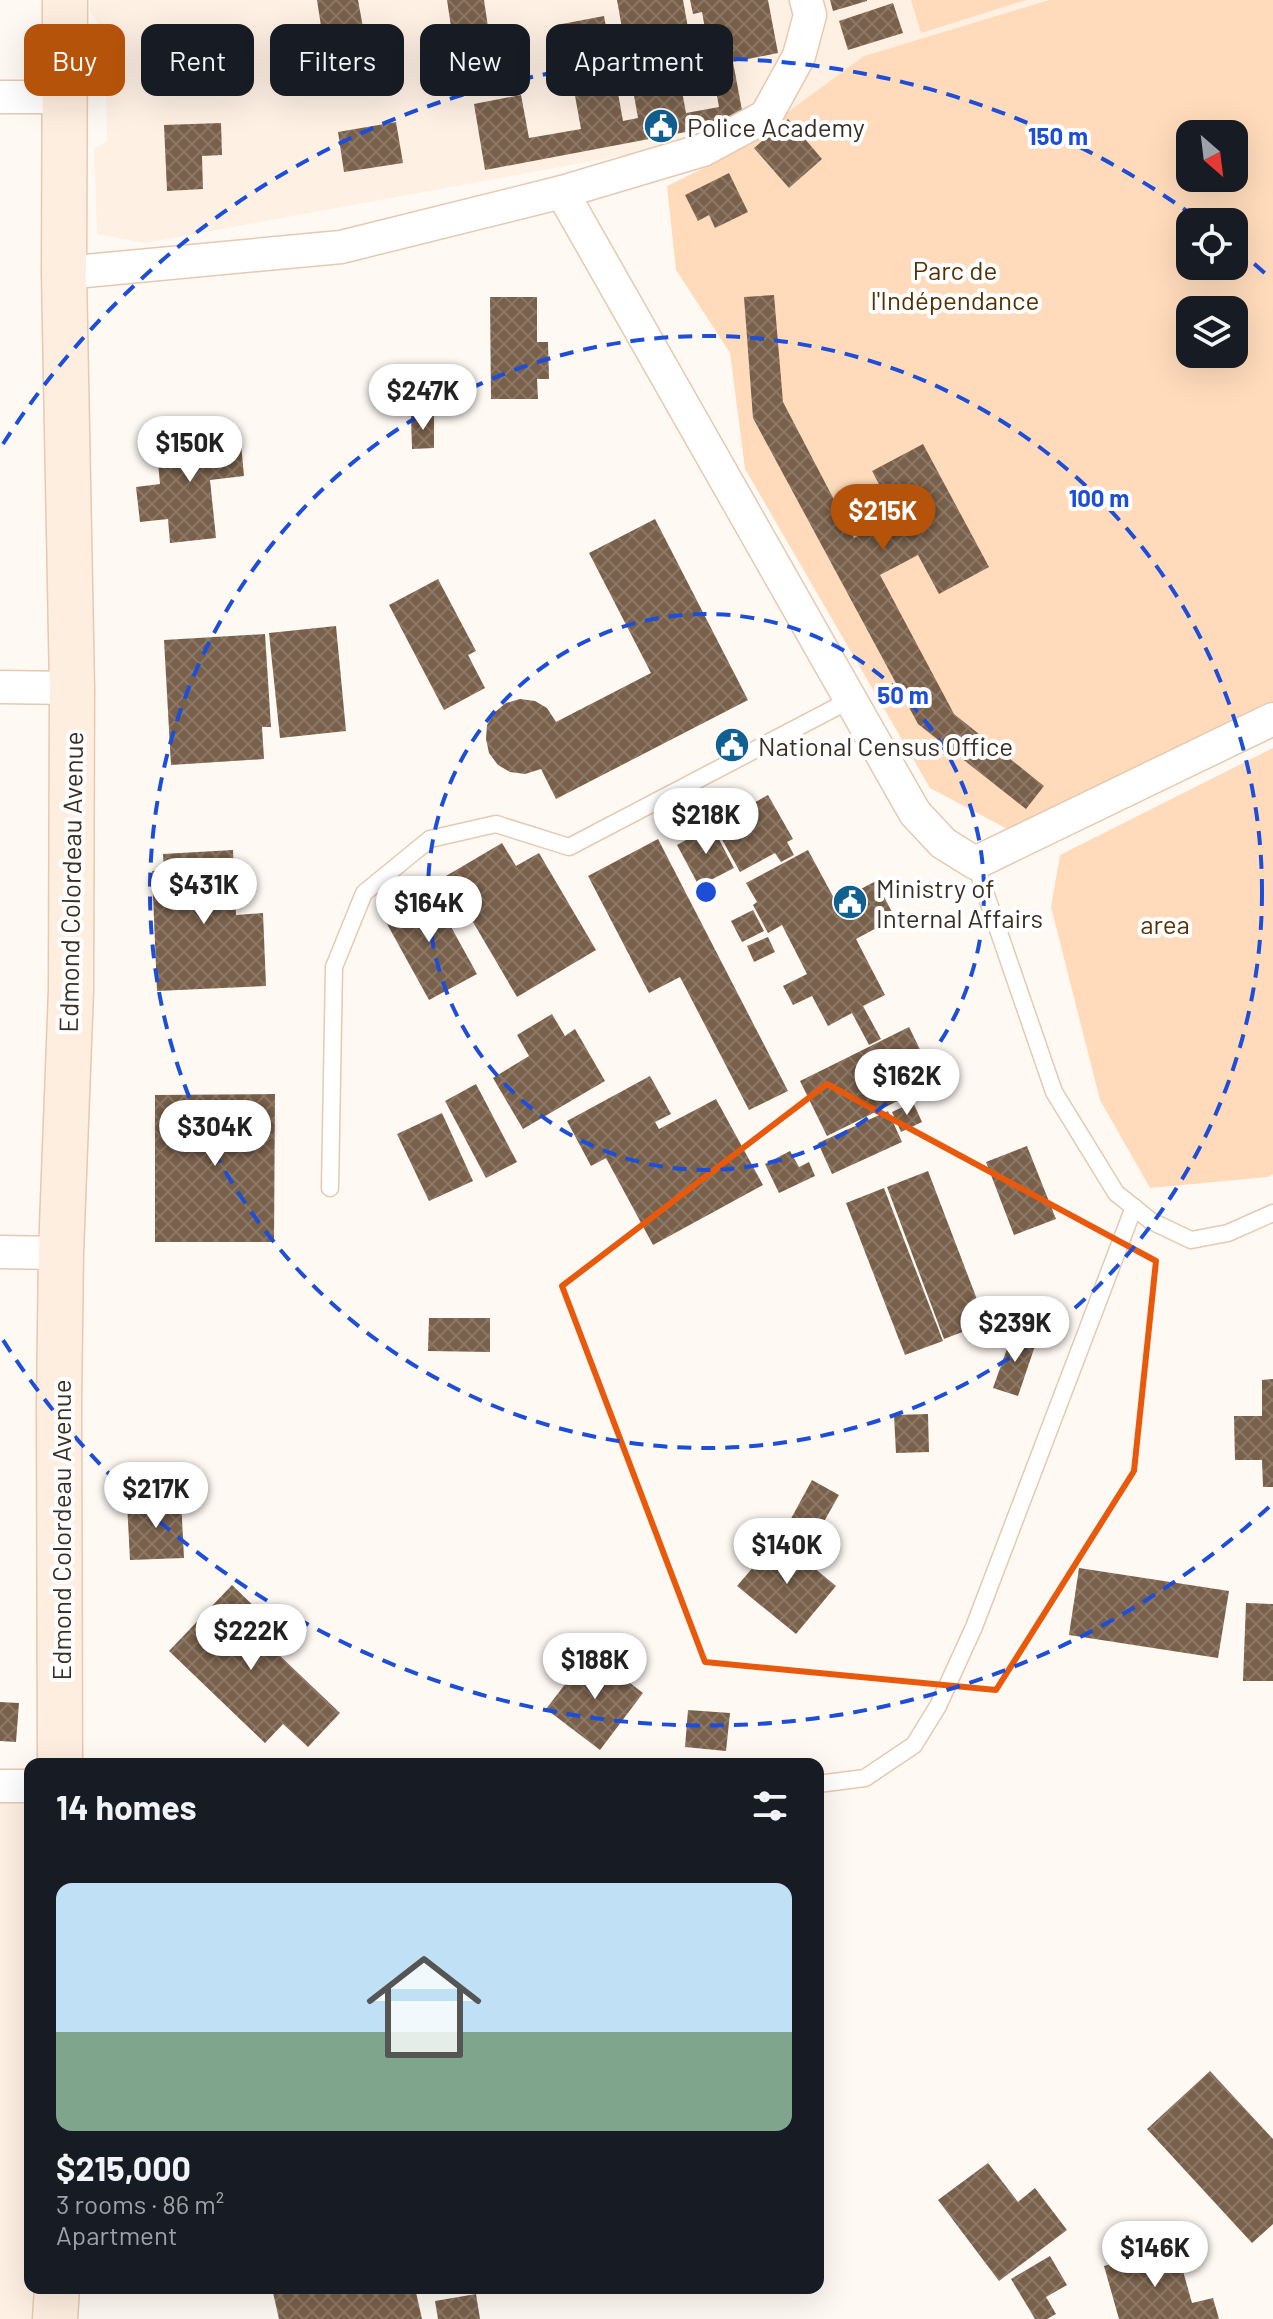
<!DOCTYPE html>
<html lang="en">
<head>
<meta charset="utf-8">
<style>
	body { margin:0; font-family:Barlow,sans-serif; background:#20242c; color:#f1f3f6; height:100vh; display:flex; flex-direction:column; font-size:30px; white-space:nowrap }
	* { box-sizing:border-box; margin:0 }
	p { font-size:26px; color:#9ea1a6 }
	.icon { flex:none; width:44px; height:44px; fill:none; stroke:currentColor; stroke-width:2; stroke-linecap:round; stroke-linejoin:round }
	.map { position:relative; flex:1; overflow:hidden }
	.side { position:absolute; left:24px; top:1758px; width:800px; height:536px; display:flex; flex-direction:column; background:#171b24; border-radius:16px; box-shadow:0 8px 32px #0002 }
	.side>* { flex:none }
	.hud { position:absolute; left:24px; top:24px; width:800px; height:72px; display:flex; gap:16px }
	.needle { width:52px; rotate:152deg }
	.controls { position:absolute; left:1176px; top:120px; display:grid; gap:16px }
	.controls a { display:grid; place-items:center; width:72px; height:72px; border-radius:16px; background:#171b24; box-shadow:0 8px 32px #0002; font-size:40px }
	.price { position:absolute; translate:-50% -68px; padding:0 18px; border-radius:28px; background:#fff; color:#222; font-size:26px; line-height:52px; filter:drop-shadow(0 2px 4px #0008) }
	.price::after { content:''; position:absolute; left:50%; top:48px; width:24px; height:18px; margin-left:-12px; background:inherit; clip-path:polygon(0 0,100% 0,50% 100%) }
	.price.selected { background:#b45309; color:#fff }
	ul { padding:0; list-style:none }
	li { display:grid; align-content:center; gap:16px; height:424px; padding:0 32px }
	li+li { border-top:2px solid #363941 }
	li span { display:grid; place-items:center; height:248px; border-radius:16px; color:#555 }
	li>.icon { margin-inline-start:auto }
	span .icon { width:144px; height:144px; fill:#fffc; stroke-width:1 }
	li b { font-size:34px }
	h2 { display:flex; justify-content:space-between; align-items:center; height:96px; padding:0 32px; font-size:34px }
	.pill { padding:0 28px; border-radius:16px; background:#171b24; box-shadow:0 8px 32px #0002; font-size:28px; line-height:72px }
	.pill.selected { background:#b45309; color:#fff }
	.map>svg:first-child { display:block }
	.built { fill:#fef0e3 }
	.green { fill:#ffdbbb; fill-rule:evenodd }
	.building { fill:url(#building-cross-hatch) }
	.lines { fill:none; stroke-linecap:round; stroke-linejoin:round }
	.lane-casing { stroke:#e5c9b0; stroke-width:19 }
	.street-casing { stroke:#e5c9b0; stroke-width:35 }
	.secondary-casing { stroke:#e5c9b0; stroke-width:47 }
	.lane { stroke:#fff; stroke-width:16 }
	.street { stroke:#fff; stroke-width:32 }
	.secondary { stroke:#feeedf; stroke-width:44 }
	.marked { fill:none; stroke:#e8590c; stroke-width:6; stroke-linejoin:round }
	.ring { fill:none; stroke:#1d4ed8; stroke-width:4; stroke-dasharray:14 10 }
	.labels { text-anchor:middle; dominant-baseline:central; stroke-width:8; stroke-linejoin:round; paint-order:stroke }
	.poi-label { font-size:26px; fill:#3a2f25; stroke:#fff; text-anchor:start }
	.park-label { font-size:26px; fill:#563104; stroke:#fff }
	.street-label { font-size:26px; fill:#3a2f25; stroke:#fff }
	.centre { fill:#1d4ed8; stroke:#fff; stroke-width:4 }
	.ring-label { font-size:24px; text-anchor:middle; font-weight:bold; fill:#1d4ed8; stroke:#fff; stroke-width:8; stroke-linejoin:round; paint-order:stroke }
</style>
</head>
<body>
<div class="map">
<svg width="1273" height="2319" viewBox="0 0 1273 2319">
	<defs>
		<pattern id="building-cross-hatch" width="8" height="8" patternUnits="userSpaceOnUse" patternTransform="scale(2)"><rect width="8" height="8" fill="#79604a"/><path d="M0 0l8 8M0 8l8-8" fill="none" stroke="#8c7867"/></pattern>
	</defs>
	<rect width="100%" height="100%" fill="#fff9f4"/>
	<g class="built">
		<polygon points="90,0 1049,0 864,56 793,110 697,142 145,243 97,234 94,149 107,141 105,34 90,12"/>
		<polygon points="0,1786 30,1786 30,2288 57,2288 55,2319 0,2319"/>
	</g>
	<g class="green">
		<polygon points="911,0 1026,0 921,33"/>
		<path d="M1049,0H1273V704L1011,831L930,788L745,469L730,353L676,270L667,186L730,155L864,56ZM1190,134H1234V178H1190ZM1190,222H1234V266H1190ZM1190,310H1234V354H1190Z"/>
		<polygon points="1273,748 1273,1174 1268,1177 1150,1188 1100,1100 1051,907 1060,855"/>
	</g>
	<g class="building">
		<polygon points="317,0 358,0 364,33 323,39"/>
		<polygon points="447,0 484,0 492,54 456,60"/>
		<polygon points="617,0 683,0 692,50 675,54 686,113 719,107 702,12 693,14 690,0 768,0 778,53 733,62 744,121 485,170 474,104 521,95 529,138 581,129 562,24 604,16 623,121 638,118"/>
		<polygon points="830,0 867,0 867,1 833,11"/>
		<polygon points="893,3 903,33 848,50 839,21"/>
		<polygon points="788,119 822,159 789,188 754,148"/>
		<polygon points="396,122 403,163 344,172 338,132"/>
		<polygon points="221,123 222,155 202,156 203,189 167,191 164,125"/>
		<polygon points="729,173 748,212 715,228 709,215 698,221 685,195"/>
		<polygon points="774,295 783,402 854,538 896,516 872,471 923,444 989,567 939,594 918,555 880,575 954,714 1044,786 1026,809 918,724 753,418 744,297"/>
		<polygon points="490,297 537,297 537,342 548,342 549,379 537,379 538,399 491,399"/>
		<polygon points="411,416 434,416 434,448 412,449"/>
		<polygon points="240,433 244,476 210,480 216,538 170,543 168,519 140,522 136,487 160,484 156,441"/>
		<polygon points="655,519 748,700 556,799 541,769 525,774 510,772 498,765 489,753 486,739 487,725 495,712 506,703 520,699 535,701 547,708 556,722 651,673 589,553"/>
		<polygon points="438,579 476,651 468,655 485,688 444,710 389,605"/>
		<polygon points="336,626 346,731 280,738 269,633"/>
		<polygon points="265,634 271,727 262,727 264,759 171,765 164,640"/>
		<polygon points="768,795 793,839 787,842 794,855 781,862 775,853 740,872 714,825"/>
		<polygon points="712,826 734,868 699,886 677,845"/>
		<polygon points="658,839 788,1091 749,1110 680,977 649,993 588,876"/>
		<polygon points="502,843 516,866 539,853 596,950 517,997 446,876"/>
		<polygon points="233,850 236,915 263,913 266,986 157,991 152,871 164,870 163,854"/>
		<polygon points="808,850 836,902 876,881 895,918 856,939 885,995 863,1006 881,1039 869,1045 852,1013 828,1026 812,996 793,1005 783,986 807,974 782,925 768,933 753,905 757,902 746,883"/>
		<polygon points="429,887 477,974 429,1000 381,913"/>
		<polygon points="753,910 764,931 742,942 731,921"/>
		<polygon points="768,937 775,952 754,962 747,946"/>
		<polygon points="552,1014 565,1036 575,1029 605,1081 523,1129 493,1078 529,1056 517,1035"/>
		<polygon points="909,1027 936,1082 827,1136 800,1081"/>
		<polygon points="650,1076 671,1114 655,1122 659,1129 716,1099 763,1185 653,1245 606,1158 591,1166 567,1121"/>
		<polygon points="476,1084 517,1162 486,1178 445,1101"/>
		<polygon points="275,1094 274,1242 155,1242 155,1095"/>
		<polygon points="913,1102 922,1122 901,1132 892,1112"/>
		<polygon points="888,1111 902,1142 832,1174 818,1143"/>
		<polygon points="442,1113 473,1181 429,1201 397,1134"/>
		<polygon points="1027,1146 1056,1219 1014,1235 986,1162"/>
		<polygon points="790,1151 799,1167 809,1162 815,1176 779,1193 765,1164"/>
		<polygon points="928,1171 986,1323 944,1339 887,1187"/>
		<polygon points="884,1188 943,1341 905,1355 846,1203"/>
		<polygon points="429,1318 490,1318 490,1352 428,1351"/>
		<polygon points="1013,1332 1037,1340 1018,1396 993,1388"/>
		<polygon points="1273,1379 1273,1487 1263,1487 1262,1460 1235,1460 1234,1416 1262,1416 1262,1380"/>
		<polygon points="928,1414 929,1452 896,1453 894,1415"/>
		<polygon points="812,1480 839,1495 813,1541 787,1526"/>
		<polygon points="181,1500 184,1558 130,1560 127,1502"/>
		<polygon points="778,1538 836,1586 796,1634 737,1586"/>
		<polygon points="1079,1568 1229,1591 1218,1658 1069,1635"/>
		<polygon points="232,1585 266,1618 254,1631 340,1713 308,1747 283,1724 265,1743 169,1651"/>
		<polygon points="1246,1603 1273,1604 1273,1681 1243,1681"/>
		<polygon points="590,1652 643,1693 600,1750 546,1709"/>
		<polygon points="0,1702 19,1703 16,1742 0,1741"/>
		<polygon points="688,1710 730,1713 726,1751 685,1747"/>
		<polygon points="1210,2071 1273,2139 1273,2224 1252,2243 1147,2129"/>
		<polygon points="988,2163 1018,2202 1035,2188 1067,2230 999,2281 938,2200"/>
		<polygon points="1176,2246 1192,2303 1213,2298 1219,2319 1119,2319 1104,2266"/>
		<polygon points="1050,2256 1067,2285 1046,2297 1056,2314 1047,2319 1035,2319 1011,2279"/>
		<polygon points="272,2288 415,2288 422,2319 279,2319"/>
		<polygon points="476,2294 480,2319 438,2319 435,2301"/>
	</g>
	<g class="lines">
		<g class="lane-casing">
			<g id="lane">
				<polyline points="975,863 1054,1092 1116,1193 1151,1221 1191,1240 1228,1233 1273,1213"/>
				<polyline points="330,1188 334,967 364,893 430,839 496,824 569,847 850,700"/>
				<polyline points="818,1784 865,1778 914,1745 938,1706 974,1627 1134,1207"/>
			</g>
		</g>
		<g class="street-casing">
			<g id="street">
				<polyline points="0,97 65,97"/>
				<polyline points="562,192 915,813 943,843 975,863 1273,719"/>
				<polyline points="64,273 341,247 562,192 703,150 766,116 799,56 810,15 806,0"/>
				<polyline points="0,687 72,688"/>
				<polyline points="0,1252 61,1253"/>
				<polyline points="0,1786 30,1786"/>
			</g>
		</g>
		<g class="secondary-casing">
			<g id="secondary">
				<polyline points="60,1764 59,1403 61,1253 71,990 72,688 64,273 65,0"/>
				<polyline points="55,2319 57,2288"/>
			</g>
		</g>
		<use href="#lane" class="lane"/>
		<use href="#street" class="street"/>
		<use href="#secondary" class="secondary"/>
	</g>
	<path class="marked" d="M827,1084L1156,1261L1134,1471L996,1690L705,1662L562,1286Z"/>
	<g class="ring">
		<circle cx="706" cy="892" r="278"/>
		<circle cx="706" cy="892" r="556"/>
		<path d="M1269 1507A834 834 0 0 1 3 1340M3 444A834 834 0 0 1 1202 222M1236 248A834 834 0 0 1 1269 277"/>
	</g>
	<defs>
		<g id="civic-disc" transform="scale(1.8)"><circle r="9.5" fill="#116092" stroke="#fff"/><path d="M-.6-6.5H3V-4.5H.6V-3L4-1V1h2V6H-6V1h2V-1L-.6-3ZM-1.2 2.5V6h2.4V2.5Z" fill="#fff"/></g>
	</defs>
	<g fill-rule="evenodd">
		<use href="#civic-disc" x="661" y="126"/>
		<use href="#civic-disc" x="732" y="745"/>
		<use href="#civic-disc" x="850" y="902"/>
	</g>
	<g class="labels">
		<g class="poi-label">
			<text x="687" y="126">Police Academy</text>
			<text x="758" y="745">National Census Office</text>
			<text x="876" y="887">Ministry of<tspan x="876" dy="30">Internal Affairs</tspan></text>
		</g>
		<g class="park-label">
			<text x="955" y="269">Parc de<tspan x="955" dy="30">l'Indépendance</tspan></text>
			<text x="1165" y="923">area</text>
		</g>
		<g class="street-label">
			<text transform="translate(70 882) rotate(-89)">Edmond Colordeau Avenue</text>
			<text transform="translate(60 1530) rotate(-90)">Edmond Colordeau Avenue</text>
		</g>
	</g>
	<circle cx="706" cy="892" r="12" class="centre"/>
	<g class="ring-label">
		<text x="1058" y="145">150 m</text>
		<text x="1099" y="507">100 m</text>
		<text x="903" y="704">50 m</text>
	</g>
</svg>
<div class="controls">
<a><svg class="needle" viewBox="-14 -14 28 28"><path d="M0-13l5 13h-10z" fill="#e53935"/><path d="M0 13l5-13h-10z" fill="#9ea1a6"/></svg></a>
<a><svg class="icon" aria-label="locate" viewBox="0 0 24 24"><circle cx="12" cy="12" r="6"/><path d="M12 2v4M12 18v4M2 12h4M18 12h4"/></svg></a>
<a><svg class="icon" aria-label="layers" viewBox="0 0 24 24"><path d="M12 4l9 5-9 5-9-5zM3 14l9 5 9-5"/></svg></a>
</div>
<b class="price" style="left:423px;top:432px">$247K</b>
<b class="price" style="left:190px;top:484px">$150K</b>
<b class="price selected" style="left:883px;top:552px">$215K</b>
<b class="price" style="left:706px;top:856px">$218K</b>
<b class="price" style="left:204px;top:926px">$431K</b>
<b class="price" style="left:429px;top:944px">$164K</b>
<b class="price" style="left:907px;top:1117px">$162K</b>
<b class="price" style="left:215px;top:1168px">$304K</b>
<b class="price" style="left:1015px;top:1364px">$239K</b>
<b class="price" style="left:156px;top:1530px">$217K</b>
<b class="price" style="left:787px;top:1586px">$140K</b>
<b class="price" style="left:251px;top:1672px">$222K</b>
<b class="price" style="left:595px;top:1701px">$188K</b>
<b class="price" style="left:1155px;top:2289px">$146K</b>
<div class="hud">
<a class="pill selected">Buy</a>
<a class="pill">Rent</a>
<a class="pill">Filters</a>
<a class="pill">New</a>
<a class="pill">Apartment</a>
</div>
<section class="side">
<h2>14 homes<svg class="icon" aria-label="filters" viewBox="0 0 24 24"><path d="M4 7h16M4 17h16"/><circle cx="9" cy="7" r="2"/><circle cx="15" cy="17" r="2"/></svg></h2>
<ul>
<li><span style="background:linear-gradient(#bfe0f5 60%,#7fa58c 0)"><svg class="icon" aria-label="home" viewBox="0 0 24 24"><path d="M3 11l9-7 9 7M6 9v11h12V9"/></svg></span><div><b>$215,000</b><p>3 rooms · 86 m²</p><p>Apartment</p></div></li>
</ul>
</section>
</div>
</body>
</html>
